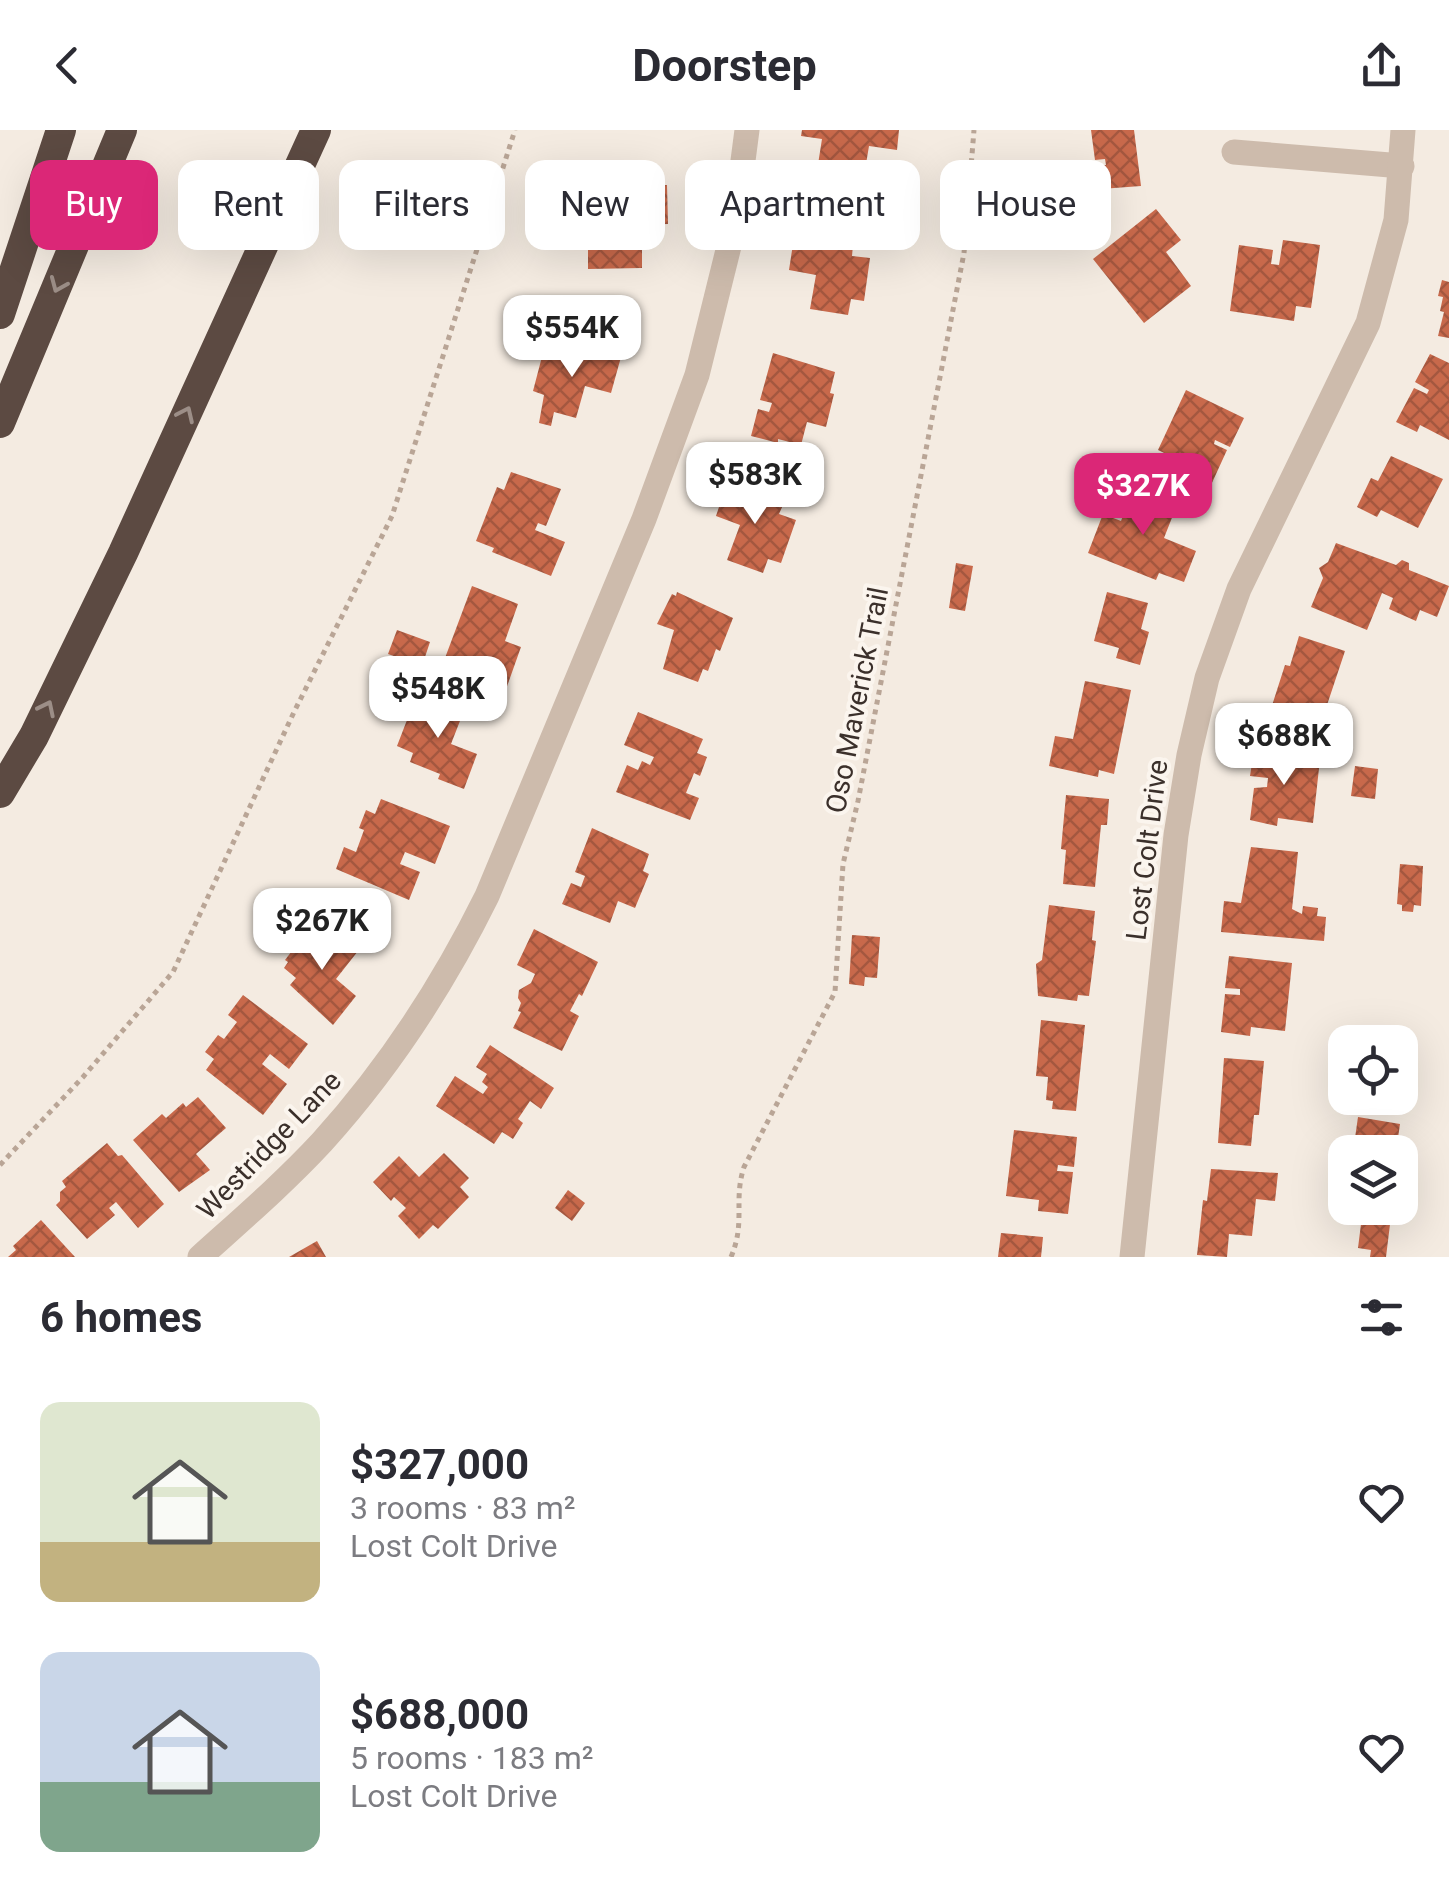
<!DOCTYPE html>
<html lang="en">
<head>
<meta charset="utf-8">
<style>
	body { margin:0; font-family:Roboto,sans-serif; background:#f2f2f3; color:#2b2b33; height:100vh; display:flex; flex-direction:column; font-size:38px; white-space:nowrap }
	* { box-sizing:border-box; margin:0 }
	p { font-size:32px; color:#7c7c81 }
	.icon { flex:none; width:55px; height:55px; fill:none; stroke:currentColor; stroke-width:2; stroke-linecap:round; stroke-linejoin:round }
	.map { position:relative; height:1127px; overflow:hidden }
	.details { display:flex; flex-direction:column; background:#fff; flex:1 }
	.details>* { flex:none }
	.guide { position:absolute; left:30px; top:30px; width:1390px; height:90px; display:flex; gap:20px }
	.tools { position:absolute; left:1328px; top:895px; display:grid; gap:20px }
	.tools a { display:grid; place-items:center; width:90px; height:90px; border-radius:20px; background:#fff; box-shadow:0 10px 40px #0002; font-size:50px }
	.price { position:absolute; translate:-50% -85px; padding:0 22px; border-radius:20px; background:#fff; color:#222; font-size:32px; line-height:65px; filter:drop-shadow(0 2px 5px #0008) }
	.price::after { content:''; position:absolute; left:50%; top:60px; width:30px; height:22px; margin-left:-15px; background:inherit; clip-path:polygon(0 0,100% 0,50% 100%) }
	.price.current { background:#db2777; color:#fff }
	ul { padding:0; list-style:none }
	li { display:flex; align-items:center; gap:30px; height:250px; padding:0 40px }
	li span { display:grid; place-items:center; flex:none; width:280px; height:200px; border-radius:20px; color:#555 }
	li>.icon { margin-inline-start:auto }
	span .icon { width:120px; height:120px; fill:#fffc; stroke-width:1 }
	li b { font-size:42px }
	h2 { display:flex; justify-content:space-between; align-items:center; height:120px; padding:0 40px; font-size:42px }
	.tag { padding:0 35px; border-radius:20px; background:#fff; box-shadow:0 10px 40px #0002; font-size:35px; line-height:90px }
	.tag.current { background:#db2777; color:#fff }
	header { display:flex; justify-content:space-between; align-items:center; height:130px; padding:0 40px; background:#fff; font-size:45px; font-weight:700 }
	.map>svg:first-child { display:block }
	.building { fill:url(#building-cross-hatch) }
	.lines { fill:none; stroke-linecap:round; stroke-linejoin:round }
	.path { stroke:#b9a596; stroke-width:5; stroke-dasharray:5 5; stroke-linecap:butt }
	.minor { stroke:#cdbbac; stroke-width:25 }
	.motorway { stroke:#5c4a42; stroke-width:30 }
	.oneway { stroke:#9c8e87 }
	.labels { text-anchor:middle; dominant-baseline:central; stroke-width:8; stroke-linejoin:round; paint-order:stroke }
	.street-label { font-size:28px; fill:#3b302b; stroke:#fbf5ee }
</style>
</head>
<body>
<header><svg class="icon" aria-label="back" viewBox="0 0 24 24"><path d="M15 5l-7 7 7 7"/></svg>Doorstep<svg class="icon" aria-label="share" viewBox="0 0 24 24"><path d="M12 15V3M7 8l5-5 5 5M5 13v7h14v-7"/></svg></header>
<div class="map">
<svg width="1449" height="1127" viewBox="0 0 1449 1127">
	<defs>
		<pattern id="building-cross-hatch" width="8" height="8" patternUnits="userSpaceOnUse" patternTransform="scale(2.5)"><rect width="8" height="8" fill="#c8694b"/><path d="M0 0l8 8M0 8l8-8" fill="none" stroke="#a4573f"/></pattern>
	</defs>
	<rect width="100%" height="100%" fill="#f4ebe1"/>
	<g class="building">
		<polygon points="802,0 899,0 897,20 869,16 865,40 860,39 858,52 816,47 822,9 801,6"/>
		<polygon points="1091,0 1134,0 1141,56 1101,59 1099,35 1106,35 1105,29 1095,30"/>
		<polygon points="667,55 668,94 632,95 633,101 642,101 642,138 588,139 588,120 580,120 580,61 598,60 598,57"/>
		<polygon points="1156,79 1181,110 1166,122 1191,156 1144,193 1093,129"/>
		<polygon points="795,101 821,105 820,110 853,115 852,126 870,128 864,171 851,169 848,185 810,179 816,145 789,140"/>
		<polygon points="1283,110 1320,115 1311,178 1296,176 1294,191 1230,181 1239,115 1273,120 1271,134 1279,135"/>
		<polygon points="1442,150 1449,152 1449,208 1438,206 1444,182 1440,181 1443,167 1438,166"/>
		<polygon points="570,217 621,227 611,263 585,256 576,288 554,282 551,296 539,293 544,265 533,261 544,219 568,226"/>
		<polygon points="773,223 835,242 830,263 834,264 826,297 807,292 801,315 778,309 778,313 751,306 758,279 769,282 772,273 760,270"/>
		<polygon points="1430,224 1449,233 1449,310 1420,295 1417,302 1396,292 1414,258 1427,264 1429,260 1415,252"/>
		<polygon points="1186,260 1244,288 1230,317 1215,310 1214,314 1227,320 1211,355 1185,343 1189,335 1158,320"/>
		<polygon points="790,323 814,331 809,350 784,342"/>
		<polygon points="1391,326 1443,349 1418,398 1381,380 1377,387 1357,377 1371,348 1378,351"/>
		<polygon points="511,342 561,359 546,396 538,393 535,400 565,412 551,446 492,422 494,418 476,411 497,357 504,360"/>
		<polygon points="728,350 753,359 751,363 783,375 779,384 796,390 781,433 768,429 763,443 727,430 740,395 716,386"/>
		<polygon points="1135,353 1172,367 1168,377 1175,380 1164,408 1196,421 1184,452 1159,443 1156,450 1088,423 1103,384 1121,391"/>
		<polygon points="1336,413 1396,435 1402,430 1409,433 1409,440 1449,456 1437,487 1420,480 1416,491 1389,479 1393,468 1382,463 1367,500 1311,477 1323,448 1319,438 1328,432"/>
		<polygon points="956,433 973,436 965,481 949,478"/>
		<polygon points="472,456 518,474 505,511 521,517 505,562 469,548 472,539 445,528"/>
		<polygon points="677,462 733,488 720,521 716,519 708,541 703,539 698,552 663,539 674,500 657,494 672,464 676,466"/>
		<polygon points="1107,462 1148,473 1141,499 1149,502 1140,535 1116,528 1119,518 1094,511"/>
		<polygon points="397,500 430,512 422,536 388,524"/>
		<polygon points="1299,506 1345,521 1325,581 1304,574 1296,597 1268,588 1285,535 1290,536"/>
		<polygon points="1085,551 1131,560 1114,644 1099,640 1098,647 1049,636 1055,606 1073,609"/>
		<polygon points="429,564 465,578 451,614 477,624 464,659 438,649 440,644 410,632 413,623 397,616 412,577 422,581"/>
		<polygon points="638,582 703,609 697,623 707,627 700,646 694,643 686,663 699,668 690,690 616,662 627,635 638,640 642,631 650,635 654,627 624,615"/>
		<polygon points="1254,620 1320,629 1313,693 1278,688 1277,696 1250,690 1254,658 1267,657 1268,648 1250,646"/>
		<polygon points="1355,636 1378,639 1375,669 1351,666"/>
		<polygon points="1066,665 1109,669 1107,695 1101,695 1095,757 1063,754 1066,720 1061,719"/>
		<polygon points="381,669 450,696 435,734 405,722 400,734 420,742 409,770 336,739 344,717 356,722 364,700 359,698 366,680 375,684"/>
		<polygon points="592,698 649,724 643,741 649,744 635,778 618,771 610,793 562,774 571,753 581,757 585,746 575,742"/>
		<polygon points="1251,717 1298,722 1292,779 1302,784 1303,776 1318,778 1317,786 1326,787 1324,811 1221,802 1224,771 1241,773"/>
		<polygon points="1400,734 1423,736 1421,776 1414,775 1413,782 1402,781 1402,775 1397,774"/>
		<polygon points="1049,775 1095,781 1092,810 1096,811 1089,866 1078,865 1077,871 1038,866 1036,834 1042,830"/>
		<polygon points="327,798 358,821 336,849 356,866 333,895 290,855 296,848 284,838 288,832 285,830 308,800 319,809"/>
		<polygon points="534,799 598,832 582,866 579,864 570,881 579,886 562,921 513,898 521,882 518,881 521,873 518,868 519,860 531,853 535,844 517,835"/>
		<polygon points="852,805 880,807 877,848 865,847 864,856 849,854"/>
		<polygon points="1229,826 1292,833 1285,901 1251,897 1250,906 1221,902 1225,864 1240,865 1240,859 1225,858"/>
		<polygon points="243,865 308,914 289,939 270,924 262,934 287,954 263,985 206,940 214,929 205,922 218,905 224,909 237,892 228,885"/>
		<polygon points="1041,890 1085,895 1076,981 1052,979 1053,971 1046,970 1048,947 1036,946"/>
		<polygon points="490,915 554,958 541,979 530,971 518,989 523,993 513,1009 502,1002 494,1014 436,976 455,946 483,964 488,957 482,952 487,944 476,937"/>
		<polygon points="1224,928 1264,931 1259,985 1254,985 1251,1016 1218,1013"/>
		<polygon points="198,967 226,998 196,1024 210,1040 179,1062 133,1010 162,984 166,988 183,973 186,977"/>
		<polygon points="1358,987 1400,994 1396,1022 1353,1022"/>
		<polygon points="1014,1000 1077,1007 1074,1037 1058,1035 1057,1041 1073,1042 1068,1084 1038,1081 1039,1070 1006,1066"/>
		<polygon points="107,1013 118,1026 122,1025 164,1074 138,1098 116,1072 109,1078 115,1085 87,1109 56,1075 60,1071 60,1062 66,1057 62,1051"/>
		<polygon points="444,1023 469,1048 460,1057 469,1067 438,1099 433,1095 419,1109 398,1086 406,1078 394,1067 391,1071 373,1052 399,1026 419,1047"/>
		<polygon points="1211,1039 1278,1043 1275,1071 1256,1069 1252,1106 1229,1104 1227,1127 1197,1125 1203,1070 1207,1071"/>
		<polygon points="568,1060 585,1073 572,1091 555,1078"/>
		<polygon points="1363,1078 1392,1078 1386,1127 1370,1127 1371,1120 1358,1118"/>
		<polygon points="41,1090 75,1127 8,1127 16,1120 13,1116"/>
		<polygon points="1001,1103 1043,1107 1041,1127 998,1127"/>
		<polygon points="317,1111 326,1127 289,1127"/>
	</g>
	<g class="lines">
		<g class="path">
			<polyline points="0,1035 83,947 173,842 294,582 392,386 515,0"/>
			<path d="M731,1127C746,1092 733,1071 744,1037L835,862L843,734L858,671L964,123L974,0"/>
		</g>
		<g class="minor">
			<polyline points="1234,22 1402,36"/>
			<path d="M200,1127C241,1090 284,1053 322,1012C389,938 443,855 487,766L644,389L697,245L735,92L747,0"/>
			<polyline points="1132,1127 1176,705 1189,625 1207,548 1239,459 1368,193 1396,90 1403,0"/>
		</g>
		<g class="motorway">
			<polyline points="0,184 61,0"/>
			<polyline points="0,293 122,0"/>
			<polyline points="0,663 34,606 123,423 316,0"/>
		</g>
	</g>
	<defs><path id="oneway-chevron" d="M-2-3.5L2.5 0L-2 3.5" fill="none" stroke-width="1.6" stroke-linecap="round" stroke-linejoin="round" transform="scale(2.5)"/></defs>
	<g class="oneway">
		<use href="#oneway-chevron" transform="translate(58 155) rotate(113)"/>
		<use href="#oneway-chevron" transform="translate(186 284) rotate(-65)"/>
		<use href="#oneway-chevron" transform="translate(47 578) rotate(-64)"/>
	</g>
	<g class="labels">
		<g class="street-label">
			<text transform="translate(857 570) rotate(-79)">Oso Maverick Trail</text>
			<text transform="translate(1147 720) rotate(-83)">Lost Colt Drive</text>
			<text transform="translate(269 1015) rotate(-46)">Westridge Lane</text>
		</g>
	</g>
</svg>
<div class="tools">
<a><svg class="icon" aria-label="locate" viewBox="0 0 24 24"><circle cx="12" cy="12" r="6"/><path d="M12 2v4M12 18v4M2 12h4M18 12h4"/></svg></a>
<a><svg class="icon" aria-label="layers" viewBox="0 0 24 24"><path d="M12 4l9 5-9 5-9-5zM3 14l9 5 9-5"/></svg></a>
</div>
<b class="price" style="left:572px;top:250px">$554K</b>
<b class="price" style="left:755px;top:397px">$583K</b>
<b class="price current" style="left:1143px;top:408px">$327K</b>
<b class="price" style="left:438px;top:611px">$548K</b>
<b class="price" style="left:1284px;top:658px">$688K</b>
<b class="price" style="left:322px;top:843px">$267K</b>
<div class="guide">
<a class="tag current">Buy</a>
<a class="tag">Rent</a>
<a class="tag">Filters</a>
<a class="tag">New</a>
<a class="tag">Apartment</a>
<a class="tag">House</a>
</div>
</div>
<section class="details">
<h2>6 homes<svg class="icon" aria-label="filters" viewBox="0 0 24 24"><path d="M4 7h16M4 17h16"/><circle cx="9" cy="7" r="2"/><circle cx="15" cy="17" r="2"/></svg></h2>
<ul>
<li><span style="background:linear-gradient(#dfe7d0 70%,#c2b280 0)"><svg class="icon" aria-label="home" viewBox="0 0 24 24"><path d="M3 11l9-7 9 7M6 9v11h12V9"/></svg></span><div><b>$327,000</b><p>3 rooms · 83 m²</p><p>Lost Colt Drive</p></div><svg class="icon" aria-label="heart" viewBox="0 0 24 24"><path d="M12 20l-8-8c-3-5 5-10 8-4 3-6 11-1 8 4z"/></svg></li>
<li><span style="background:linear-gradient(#c9d6e8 65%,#7fa58c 0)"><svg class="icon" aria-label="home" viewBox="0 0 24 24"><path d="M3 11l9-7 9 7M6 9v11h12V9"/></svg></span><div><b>$688,000</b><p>5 rooms · 183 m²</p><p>Lost Colt Drive</p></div><svg class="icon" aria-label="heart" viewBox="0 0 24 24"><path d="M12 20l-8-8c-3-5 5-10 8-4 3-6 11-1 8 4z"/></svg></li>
</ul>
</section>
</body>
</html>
